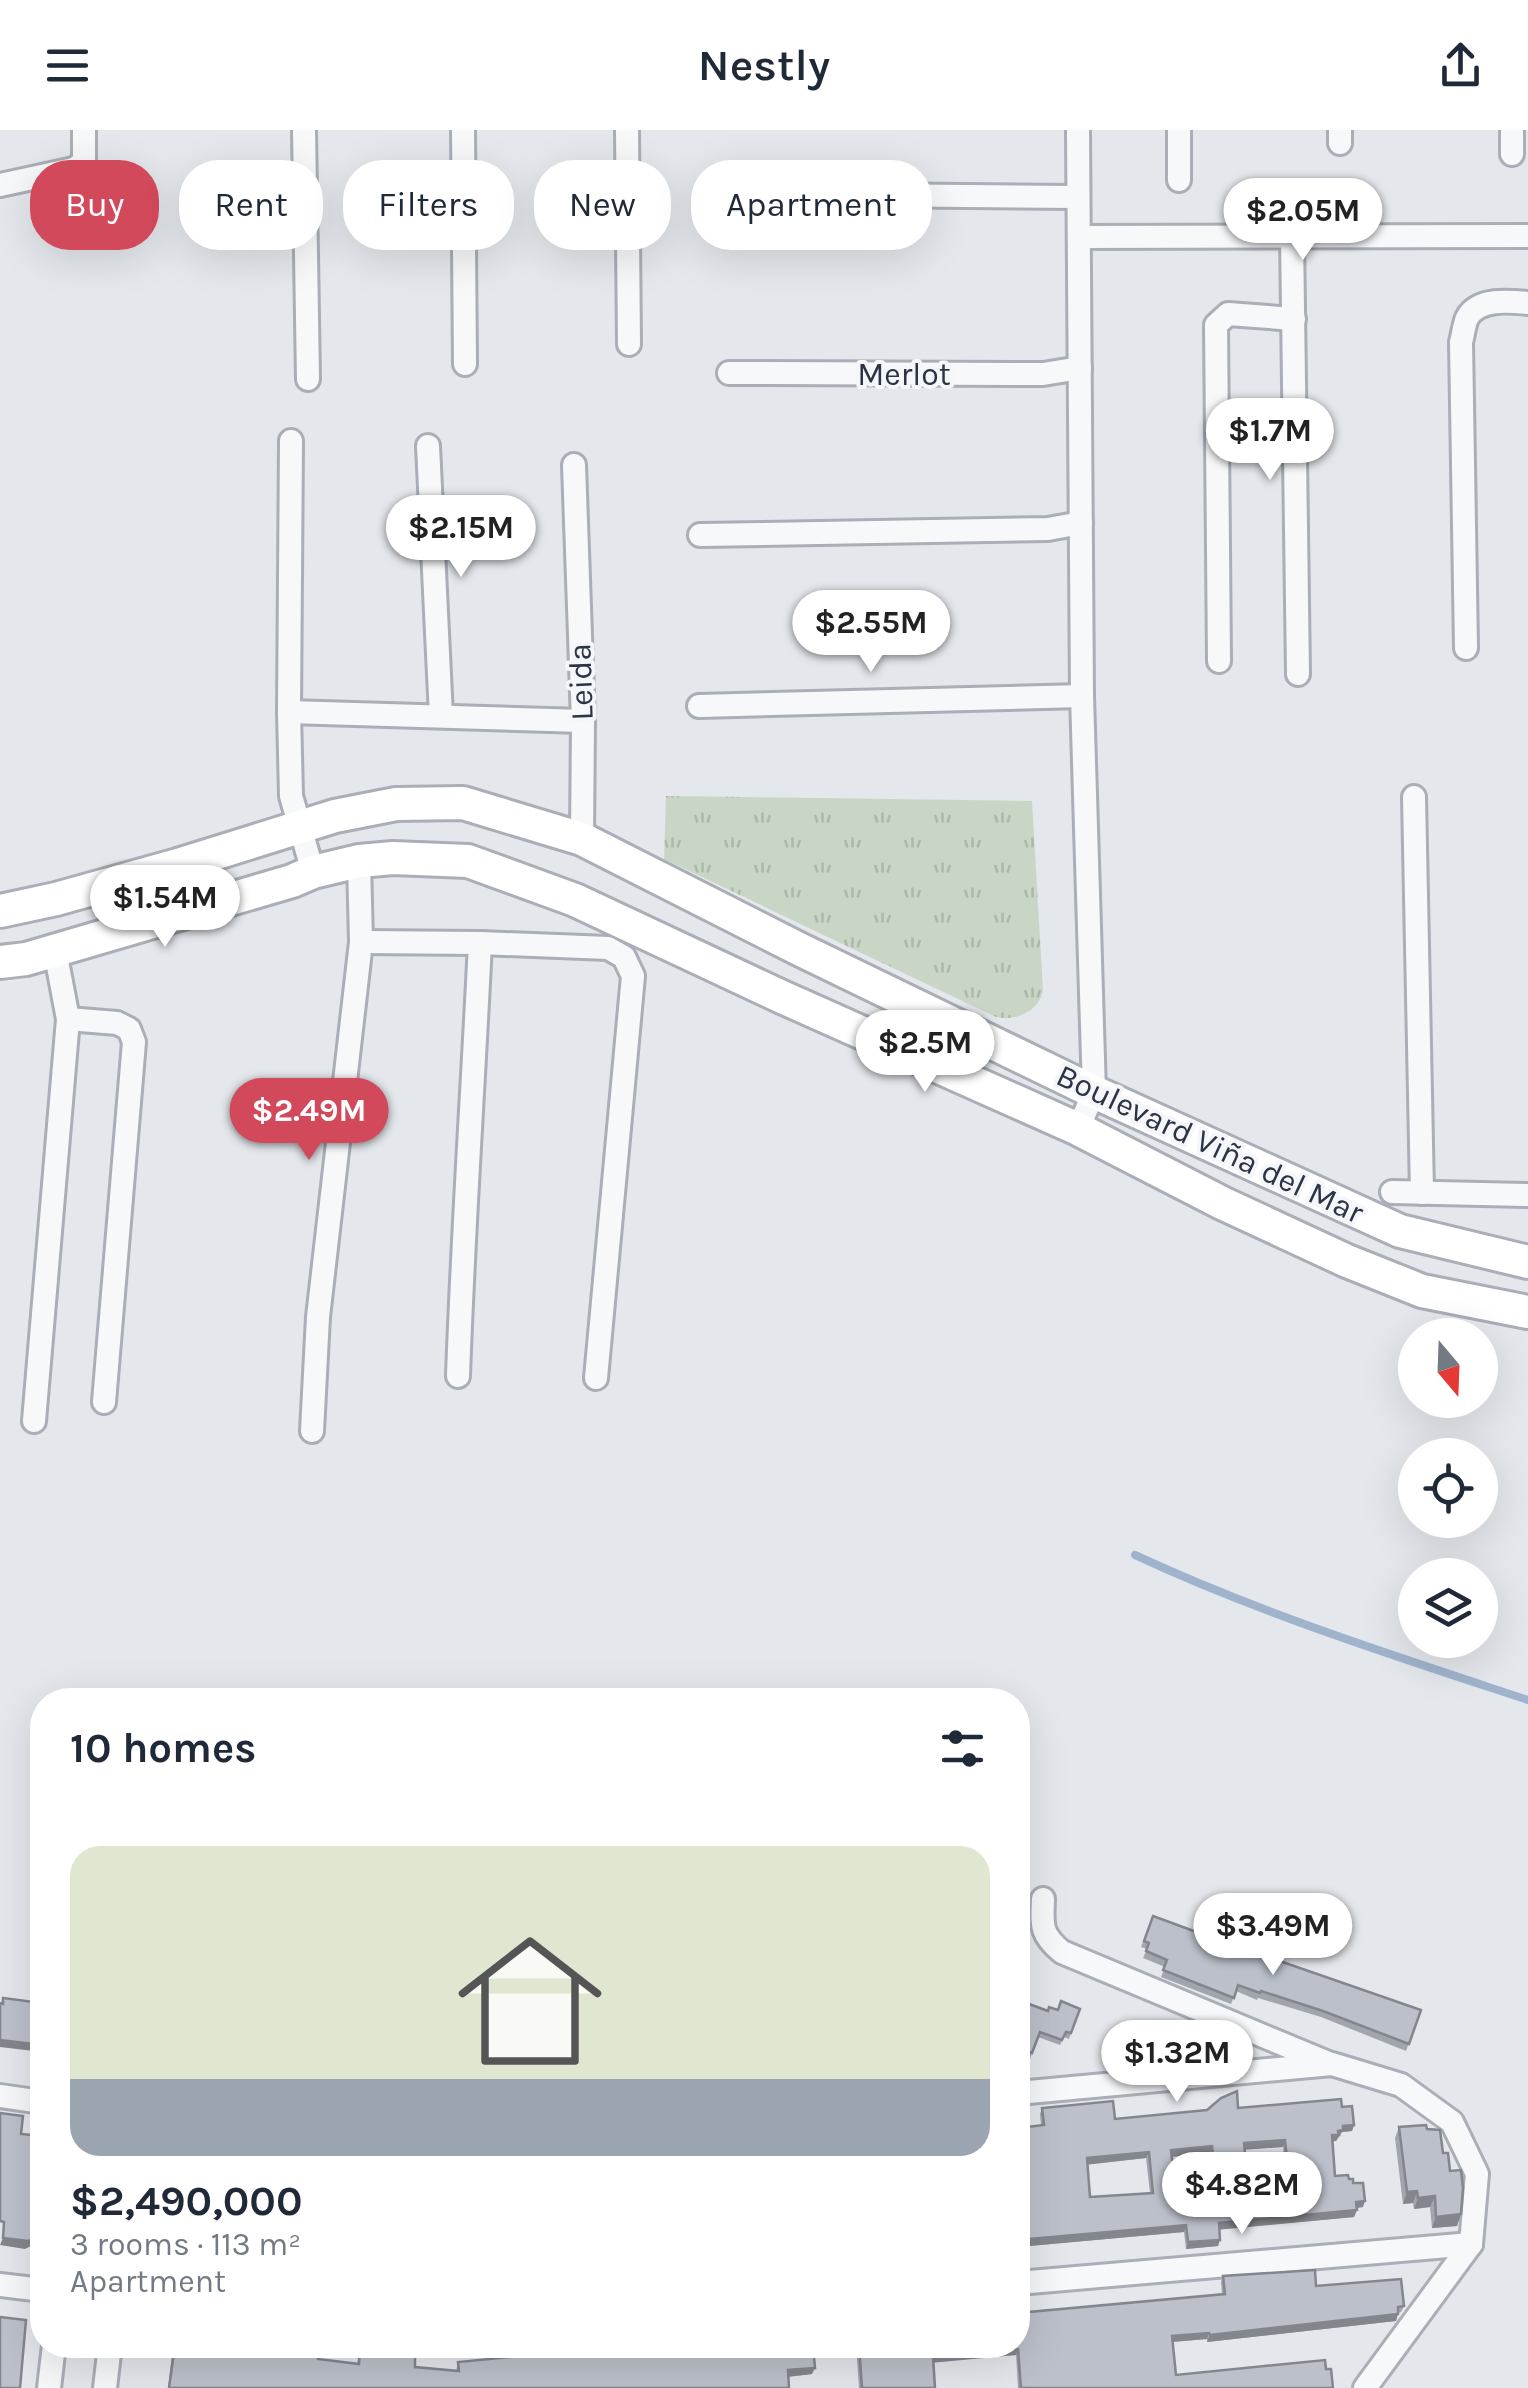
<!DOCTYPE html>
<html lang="en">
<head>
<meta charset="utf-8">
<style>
	body { margin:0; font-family:Karla,sans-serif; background:#f2f2f3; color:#1f2937; height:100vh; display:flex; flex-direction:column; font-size:38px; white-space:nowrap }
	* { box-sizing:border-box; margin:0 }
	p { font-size:32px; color:#747a83 }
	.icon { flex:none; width:55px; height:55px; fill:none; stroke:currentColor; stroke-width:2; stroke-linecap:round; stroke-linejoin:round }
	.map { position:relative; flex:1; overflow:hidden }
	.sheet { position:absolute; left:30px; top:1558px; width:1000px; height:670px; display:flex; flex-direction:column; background:#fff; border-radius:40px; box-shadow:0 10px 40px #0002 }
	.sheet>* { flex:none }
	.top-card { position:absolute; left:30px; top:30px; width:1000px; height:90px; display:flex; gap:20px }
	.needle { width:65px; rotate:161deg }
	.fabs { position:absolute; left:1398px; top:1188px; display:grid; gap:20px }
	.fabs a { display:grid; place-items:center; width:100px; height:100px; border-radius:50%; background:#fff; box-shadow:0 10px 40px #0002; font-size:50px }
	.price { position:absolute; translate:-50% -85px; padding:0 22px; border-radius:35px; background:#fff; color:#222; font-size:32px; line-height:65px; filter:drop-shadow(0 2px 5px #0008) }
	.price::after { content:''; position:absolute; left:50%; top:60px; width:30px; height:22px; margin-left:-15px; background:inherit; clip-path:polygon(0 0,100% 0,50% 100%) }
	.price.on { background:#d1495b; color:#fff }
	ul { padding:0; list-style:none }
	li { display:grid; align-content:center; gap:20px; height:530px; padding:0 40px }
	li+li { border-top:2px solid #e0e1e3 }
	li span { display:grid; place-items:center; height:310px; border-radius:30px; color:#555 }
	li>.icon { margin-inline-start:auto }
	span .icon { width:180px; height:180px; fill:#fffc; stroke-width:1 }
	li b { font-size:42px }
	h2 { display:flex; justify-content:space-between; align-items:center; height:120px; padding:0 40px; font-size:42px }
	.chip { padding:0 35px; border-radius:40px; background:#fff; box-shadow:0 10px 40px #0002; font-size:35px; line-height:90px }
	.chip.on { background:#d1495b; color:#fff }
	header { display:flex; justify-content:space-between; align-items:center; height:130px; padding:0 40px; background:#fff; font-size:45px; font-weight:600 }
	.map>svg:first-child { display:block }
	.grass { fill:url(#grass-tufts) }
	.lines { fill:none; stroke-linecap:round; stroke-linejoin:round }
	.stream { stroke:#9fb4cc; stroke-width:8 }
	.street-casing { stroke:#a9aeb7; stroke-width:28 }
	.secondary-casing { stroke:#a9aeb7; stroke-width:38 }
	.street { stroke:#f7f8fa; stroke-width:22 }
	.secondary { stroke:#fff; stroke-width:32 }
	.wall { fill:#a1a5ae; fill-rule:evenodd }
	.shaded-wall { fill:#83868d }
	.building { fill:#bbc0ca; stroke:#83868d; stroke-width:2.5; fill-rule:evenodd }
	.labels { text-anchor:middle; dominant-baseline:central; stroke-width:8; stroke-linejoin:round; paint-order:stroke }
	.street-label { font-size:32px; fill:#2b3445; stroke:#f4f6f9 }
</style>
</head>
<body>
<header><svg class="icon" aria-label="menu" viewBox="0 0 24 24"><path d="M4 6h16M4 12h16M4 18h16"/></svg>Nestly<svg class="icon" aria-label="share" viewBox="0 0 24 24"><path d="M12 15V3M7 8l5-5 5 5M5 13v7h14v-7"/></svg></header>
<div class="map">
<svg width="1528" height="2258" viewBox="0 0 1528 2258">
	<defs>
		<pattern id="grass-tufts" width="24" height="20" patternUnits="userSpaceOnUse" patternTransform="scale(2.5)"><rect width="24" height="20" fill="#c9d6c5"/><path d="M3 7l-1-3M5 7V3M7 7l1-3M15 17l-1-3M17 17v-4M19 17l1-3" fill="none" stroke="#adb8ab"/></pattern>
	</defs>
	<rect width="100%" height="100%" fill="#e4e7ec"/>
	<path class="grass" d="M666,666L1032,671L1043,861C1038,882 1016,891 996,887L664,729Z"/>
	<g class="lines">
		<path class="stream" d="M1135,1425C1262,1484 1395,1526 1528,1570"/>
		<g class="street-casing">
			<g id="street">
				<polyline points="304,0 308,249"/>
				<polyline points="463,0 465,234"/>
				<polyline points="627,0 629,214"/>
				<polyline points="1078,0 1082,566 1094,962 1078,999"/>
				<polyline points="1340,13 1340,0"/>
				<polyline points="1512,24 1512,0"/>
				<polyline points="1179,50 1179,0"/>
				<polyline points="0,55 74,39 84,32 84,0"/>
				<polyline points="750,64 1078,67"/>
				<polyline points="1079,107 1528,106"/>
				<polyline points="1292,107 1298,544"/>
				<polyline points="729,243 1043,244 1080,238"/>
				<polyline points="291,311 289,582 291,666 313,742"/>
				<polyline points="428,316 441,586"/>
				<polyline points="574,335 583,591 582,709"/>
				<polyline points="700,405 1048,399 1081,393"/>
				<path d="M1466,518L1461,212C1463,205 1464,195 1467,188C1478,168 1509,171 1528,173"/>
				<polyline points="1219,531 1216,195 1228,184 1294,189"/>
				<polyline points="699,576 1082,566"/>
				<polyline points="289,582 583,591"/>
				<polyline points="1414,667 1422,1063"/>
				<polyline points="361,812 480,813 608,818 624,827 633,846 596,1248"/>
				<polyline points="68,889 117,893 129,899 134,912 104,1272"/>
				<polyline points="1392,1062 1528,1065"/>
				<path d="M458,1246C463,1102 473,958 480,813"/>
				<polyline points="34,1291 68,889 57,831 52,819"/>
				<polyline points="312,1301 318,1187 361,812 359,731"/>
				<path d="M1043,1769C1042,1795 1040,1804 1062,1822L1328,1933"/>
				<polyline points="1018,1963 1332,1934 1401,1955 1452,1992 1477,2044 1471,2114"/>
				<polyline points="0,1966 42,1972"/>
				<polyline points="1018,2153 1471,2114"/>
				<polyline points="0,2155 42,2160"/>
				<polyline points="49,2258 54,2215"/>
				<polyline points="105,2258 110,2215"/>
				<polyline points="1365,2258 1471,2114"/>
			</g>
		</g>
		<g class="secondary-casing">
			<g id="secondary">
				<polyline points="0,781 56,769 178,735 335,686 396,674 463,673 582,709 799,819 1094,962 1400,1101 1528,1132"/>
				<polyline points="0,832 26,829 292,751 313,742 359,731 393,728 468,731 575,770 782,867 1078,999 1222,1073 1347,1131 1422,1161 1528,1182"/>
			</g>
		</g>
		<use href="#street" class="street"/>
		<use href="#secondary" class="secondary"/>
	</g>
	<g class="wall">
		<polygon points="1153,1786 1421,1880 1406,1921 1321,1887 1258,1868 1257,1870 1236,1861 1231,1874 1161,1847 1165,1837 1143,1828 1147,1819 1141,1817"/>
		<polygon points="1018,1879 1048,1881 1080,1879 1069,1909 1064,1907 1060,1915 1038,1907 1030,1929 1018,1923"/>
		<path d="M1342,1977L1354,1995L1352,2001L1342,2002L1336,2011H1332L1335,2046L1349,2049L1353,2053L1363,2077L1357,2078L1354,2087L1219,2099L1218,2116L1186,2119L1184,2102L1018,2117V1998L1041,1995L1040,1984L1042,1978L1115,1989L1238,1978ZM1283,2017L1286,2050L1248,2054L1245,2019ZM1210,2023L1213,2056L1175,2058L1171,2027ZM1146,2028L1150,2063L1090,2067L1088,2034Z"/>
		<polygon points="1399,1997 1427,1999 1443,2023 1450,2041 1461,2084 1457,2096 1432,2098 1430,2077 1414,2079 1413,2073 1403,2074 1395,2008"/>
		<polygon points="1223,2146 1316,2156 1404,2176 1401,2182 1398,2183 1396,2191 1207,2212 1207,2209 1173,2212 1176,2245 1326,2239 1333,2258 1018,2258 1016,2225 933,2232 935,2258 859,2258 856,2215 1018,2215 1222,2164 1221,2152"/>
		<polygon points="173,2215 319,2215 318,2229 357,2234 360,2215 393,2218 394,2215 415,2237 456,2241 458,2232 634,2215 813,2215 812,2244 788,2247 789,2258 168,2258"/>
	</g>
	<g class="shaded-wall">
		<polygon points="0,1910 42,1915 42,1922 0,1917"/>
		<polygon points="1354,1995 1352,2001 1342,2002 1336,2011 1329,2012 1332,2005 1343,1996"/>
		<polygon points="1285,2010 1283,2017 1242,2020 1244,2013"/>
		<polygon points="1212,2016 1210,2023 1168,2027 1171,2020"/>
		<polygon points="1149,2022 1146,2028 1085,2035 1087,2028"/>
		<polygon points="1417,2061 1413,2073 1403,2074 1407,2062"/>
		<polygon points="1435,2066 1430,2077 1414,2079 1418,2068"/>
		<polygon points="1365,2071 1363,2077 1354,2078 1356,2072"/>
		<polygon points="1357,2080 1354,2087 1216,2100 1219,2093"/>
		<polygon points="1461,2084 1457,2096 1432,2098 1436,2087"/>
		<polygon points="1186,2095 1184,2102 1018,2117 1018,2110"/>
		<polygon points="42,2104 41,2111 25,2119 0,2115 3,2108"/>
		<polygon points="1220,2110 1218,2116 1186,2119 1188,2112"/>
		<polygon points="1398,2184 1396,2191 1207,2212 1210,2205"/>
		<polygon points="1209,2203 1207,2209 1170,2212 1172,2206"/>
		<polygon points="1018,2219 1016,2225 930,2233 933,2226"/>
		<polygon points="815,2238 812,2244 785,2247 788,2240"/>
	</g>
	<g class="building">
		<polygon points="1153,1786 1229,1814 1234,1798 1256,1807 1251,1821 1421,1880 1409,1914 1323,1881 1261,1861 1260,1863 1238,1855 1234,1868 1163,1840 1167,1830 1146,1821 1149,1813 1144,1811"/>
		<polygon points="3,1868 42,1873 42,1915 0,1910 0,1873 3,1874"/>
		<polygon points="1021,1871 1048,1881 1049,1877 1058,1880 1061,1871 1080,1879 1071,1903 1066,1902 1062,1910 1040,1902 1032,1923 1018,1917 1018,1879"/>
		<path d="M1237,1961L1238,1978L1341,1969L1342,1977L1352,1976L1354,1995L1343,1996V2000L1338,2001L1339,2005H1332L1335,2046L1348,2045L1349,2049H1353V2053H1363L1365,2071L1356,2072L1357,2080L1219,2093L1220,2110L1188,2112L1186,2095L1018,2110V1998L1044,1995L1042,1978L1113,1971L1115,1989L1207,1980L1221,1968ZM1285,2010L1289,2050L1248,2054L1244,2013ZM1212,2016L1216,2055L1175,2058L1171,2020ZM1149,2022L1153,2063L1090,2067L1087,2028Z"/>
		<polygon points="0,1983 23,1986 21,2004 42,2006 42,2104 28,2111 3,2108 4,2092 0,2091"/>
		<polygon points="1426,1995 1427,1999 1440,2000 1443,2023 1448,2023 1450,2041 1461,2040 1463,2058 1461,2084 1436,2087 1435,2066 1418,2068 1417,2061 1407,2062 1399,1997"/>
		<polygon points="1315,2140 1316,2156 1401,2149 1404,2176 1398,2177 1398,2184 1210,2205 1209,2203 1172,2206 1176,2245 1325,2230 1326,2239 1331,2239 1333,2258 1021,2258 1018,2219 933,2226 935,2258 862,2258 859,2215 1018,2215 1018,2183 1225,2164 1223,2146"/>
		<polygon points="0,2187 26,2190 20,2258 0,2258"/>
		<polygon points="175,2215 319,2215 318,2229 359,2234 360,2215 394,2218 394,2215 415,2215 415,2237 459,2241 458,2232 637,2215 813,2215 815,2238 788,2240 789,2258 169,2258"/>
	</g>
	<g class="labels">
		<g class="street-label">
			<text x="904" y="244">Merlot</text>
			<text transform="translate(581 552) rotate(-92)">Leida</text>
			<text transform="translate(1210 1014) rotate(25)">Boulevard Viña del Mar</text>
		</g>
	</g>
</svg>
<div class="fabs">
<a><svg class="needle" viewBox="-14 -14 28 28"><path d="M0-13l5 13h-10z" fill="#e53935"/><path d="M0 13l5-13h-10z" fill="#747a83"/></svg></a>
<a><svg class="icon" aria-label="locate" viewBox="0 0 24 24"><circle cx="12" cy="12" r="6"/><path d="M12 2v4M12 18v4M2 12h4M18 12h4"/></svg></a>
<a><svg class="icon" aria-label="layers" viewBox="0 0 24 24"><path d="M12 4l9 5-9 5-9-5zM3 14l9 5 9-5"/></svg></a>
</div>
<b class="price" style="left:1303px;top:133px">$2.05M</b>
<b class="price" style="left:1270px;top:353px">$1.7M</b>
<b class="price" style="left:461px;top:450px">$2.15M</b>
<b class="price" style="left:871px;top:545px">$2.55M</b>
<b class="price" style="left:165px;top:820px">$1.54M</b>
<b class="price" style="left:925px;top:965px">$2.5M</b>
<b class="price on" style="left:309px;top:1033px">$2.49M</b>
<b class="price" style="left:1273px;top:1848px">$3.49M</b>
<b class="price" style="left:1177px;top:1975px">$1.32M</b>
<b class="price" style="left:1242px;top:2107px">$4.82M</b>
<div class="top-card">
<a class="chip on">Buy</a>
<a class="chip">Rent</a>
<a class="chip">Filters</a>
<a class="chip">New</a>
<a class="chip">Apartment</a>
</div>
<section class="sheet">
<h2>10 homes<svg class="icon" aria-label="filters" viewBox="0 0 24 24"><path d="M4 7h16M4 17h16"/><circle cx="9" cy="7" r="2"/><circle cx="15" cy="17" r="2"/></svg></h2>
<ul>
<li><span style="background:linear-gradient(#dfe7d0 75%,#9aa5b1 0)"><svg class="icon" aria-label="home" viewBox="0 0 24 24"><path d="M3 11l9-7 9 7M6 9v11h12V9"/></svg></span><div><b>$2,490,000</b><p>3 rooms · 113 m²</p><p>Apartment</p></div></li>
</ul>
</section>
</div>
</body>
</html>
